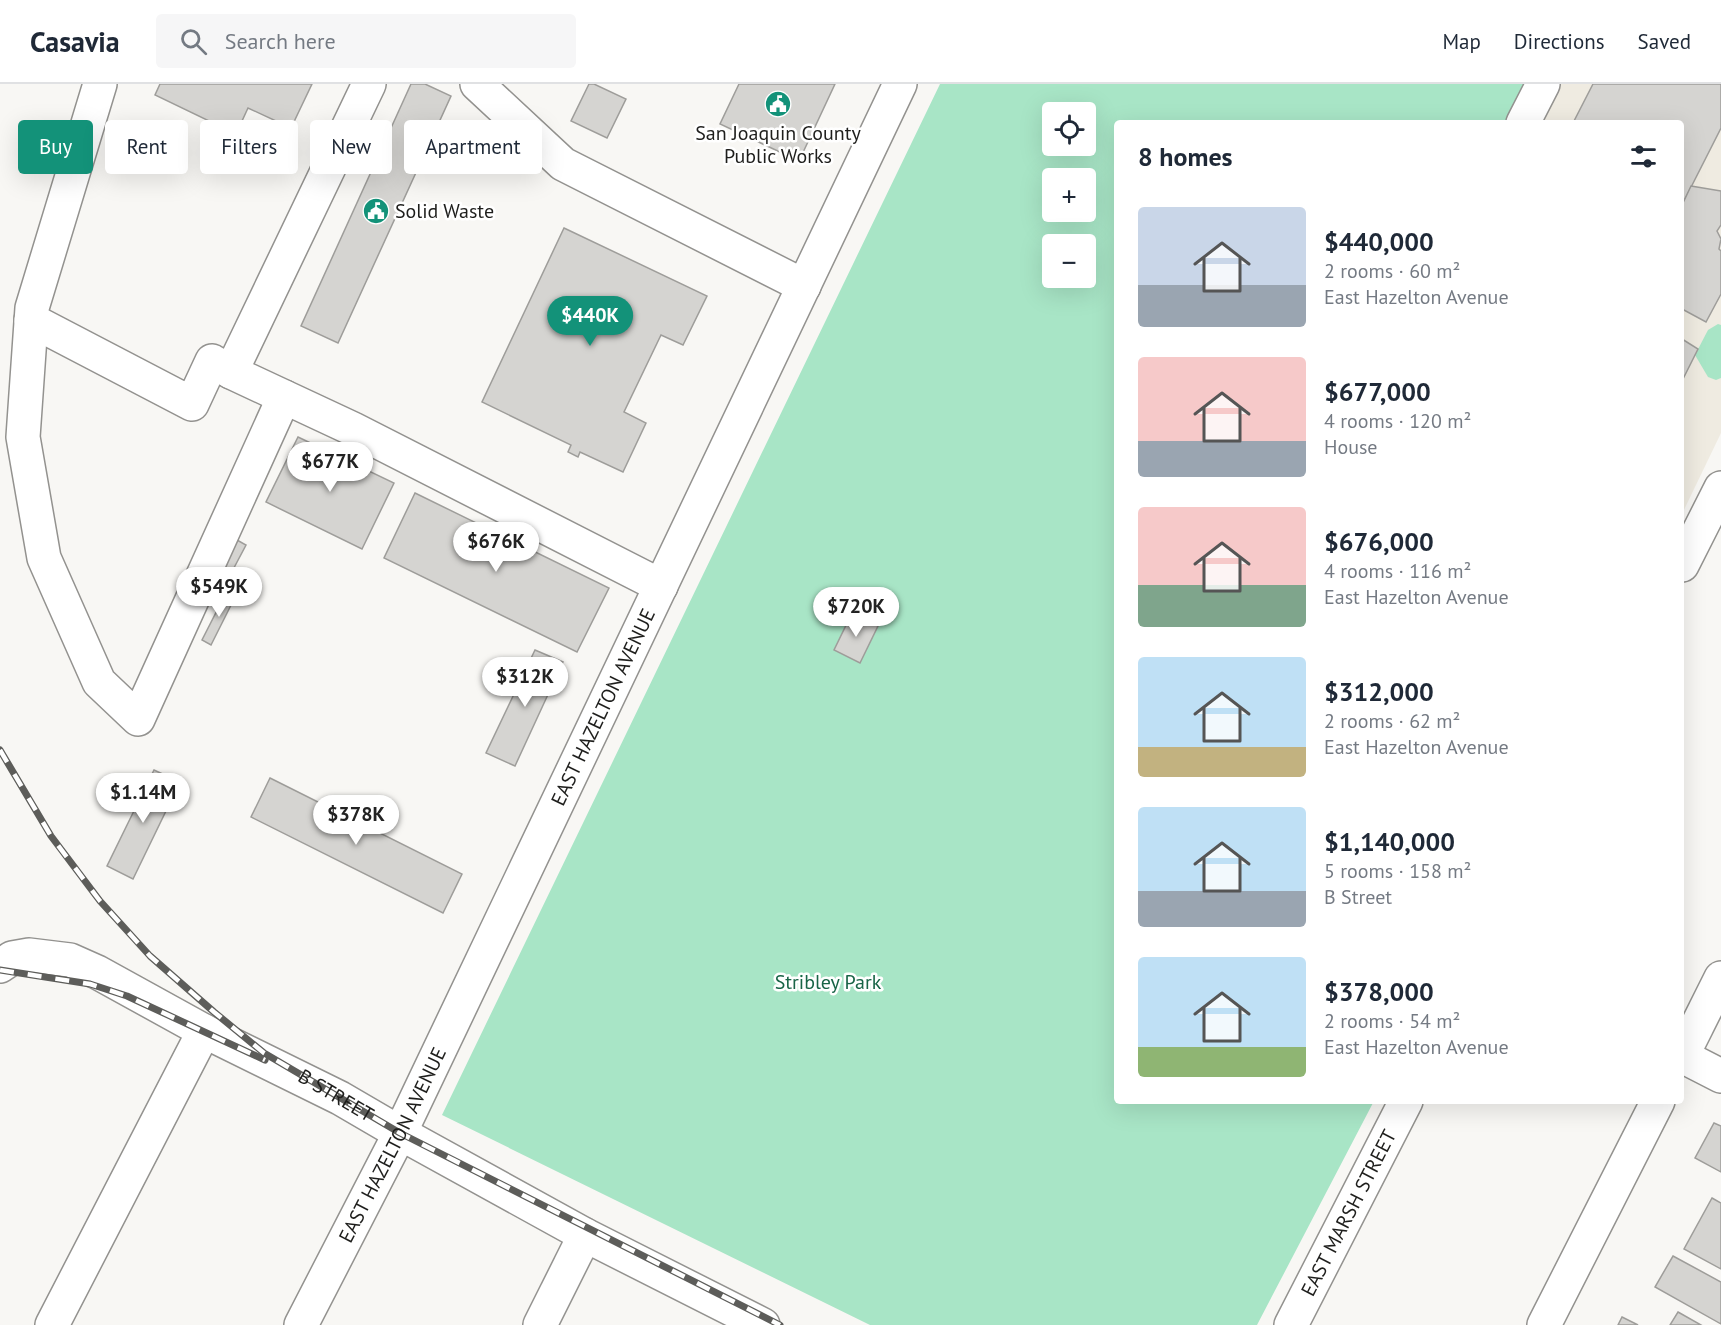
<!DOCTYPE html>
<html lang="en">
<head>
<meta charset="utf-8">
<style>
	body { margin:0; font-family:"PT Sans",sans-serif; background:#f6f6f7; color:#1f2937; height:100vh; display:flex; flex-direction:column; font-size:22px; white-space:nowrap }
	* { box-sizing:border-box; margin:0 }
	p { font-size:20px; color:#747a83 }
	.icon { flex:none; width:33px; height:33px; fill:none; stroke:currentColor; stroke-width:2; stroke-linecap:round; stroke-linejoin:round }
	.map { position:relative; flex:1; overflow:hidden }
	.details { position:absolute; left:1114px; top:36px; width:570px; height:984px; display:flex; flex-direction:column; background:#fff; border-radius:6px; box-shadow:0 6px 24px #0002 }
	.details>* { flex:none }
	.hud { position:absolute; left:18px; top:36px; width:570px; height:54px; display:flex; gap:12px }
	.buttons { position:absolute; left:1042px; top:18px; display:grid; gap:12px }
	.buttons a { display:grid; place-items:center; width:54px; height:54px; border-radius:6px; background:#fff; box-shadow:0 6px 24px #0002; font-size:30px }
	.price { position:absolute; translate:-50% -51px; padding:0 14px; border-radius:21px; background:#fff; color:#222; font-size:20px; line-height:39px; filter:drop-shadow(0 2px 3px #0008) }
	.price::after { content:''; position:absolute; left:50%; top:36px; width:18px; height:14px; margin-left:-9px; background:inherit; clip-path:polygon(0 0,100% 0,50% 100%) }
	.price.selected { background:#139279; color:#fff }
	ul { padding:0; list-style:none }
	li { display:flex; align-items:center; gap:18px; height:150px; padding:0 24px }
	li span { display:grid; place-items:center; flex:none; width:168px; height:120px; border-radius:6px; color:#555 }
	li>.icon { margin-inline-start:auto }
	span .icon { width:72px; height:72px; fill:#fffc; stroke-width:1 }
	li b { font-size:26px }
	h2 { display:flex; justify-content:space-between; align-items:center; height:72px; padding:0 24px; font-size:26px }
	.tag { padding:0 21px; border-radius:6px; background:#fff; box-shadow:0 6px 24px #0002; font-size:21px; line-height:54px }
	.tag.selected { background:#139279; color:#fff }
	header { display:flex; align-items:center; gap:36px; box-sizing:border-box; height:84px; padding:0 30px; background:#fff; border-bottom:2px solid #e0e1e3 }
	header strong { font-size:28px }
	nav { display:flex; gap:33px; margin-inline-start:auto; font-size:21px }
	.search { width:420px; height:54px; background:#f6f6f7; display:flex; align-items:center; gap:15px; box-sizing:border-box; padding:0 21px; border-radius:6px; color:#747a83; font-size:22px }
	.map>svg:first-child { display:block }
	.built { fill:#efebe1 }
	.green { fill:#a8e5c6; fill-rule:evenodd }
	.building { fill:#d5d4d1; stroke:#9e9d9a; stroke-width:1.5 }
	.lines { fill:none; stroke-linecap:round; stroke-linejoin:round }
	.minor-casing { stroke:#93928f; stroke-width:36 }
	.minor { stroke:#fff; stroke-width:33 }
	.rail-casing { stroke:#5d5d5a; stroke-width:7 }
	.rail { stroke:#fff; stroke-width:4.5; stroke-dasharray:14; stroke-linecap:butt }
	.labels { text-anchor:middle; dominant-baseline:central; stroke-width:5; stroke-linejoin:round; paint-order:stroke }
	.poi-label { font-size:20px; fill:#1e1e1c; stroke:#fff }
	.street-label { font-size:20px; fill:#1e1e1c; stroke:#fff }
	.park-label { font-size:20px; fill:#186446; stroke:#fff }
</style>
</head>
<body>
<header>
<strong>Casavia</strong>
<div class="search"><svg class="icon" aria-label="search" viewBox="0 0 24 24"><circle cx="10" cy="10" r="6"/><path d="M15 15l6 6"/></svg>Search here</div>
<nav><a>Map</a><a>Directions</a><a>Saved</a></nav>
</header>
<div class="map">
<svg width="1721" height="1241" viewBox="0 0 1721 1241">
	<rect width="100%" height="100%" fill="#f8f7f4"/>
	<polygon class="built" points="1532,0 1721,0 1721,349 1682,430 1682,39 1510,39"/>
	<g class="green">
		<path d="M940,0H1532L1510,39H1118V1017H1374L1257,1241H870L442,1031ZM1053,28H1086V62H1053ZM1053,94H1086V128H1053ZM1053,160H1086V194H1053Z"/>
		<polygon points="1718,240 1721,241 1721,294 1716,296 1708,293 1695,271 1708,246"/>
	</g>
	<g class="building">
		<polygon points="160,0 312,0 291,44 248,24 236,50 155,11"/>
		<polygon points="411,0 425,0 451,12 338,259 301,242"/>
		<polygon points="589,0 594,0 626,15 607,54 571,37"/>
		<polygon points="739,0 835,0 799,77 720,40"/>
		<polygon points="1593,0 1721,0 1721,44 1682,121 1682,39 1573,39"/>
		<polygon points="1691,102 1721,107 1721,141 1717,147 1721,155 1719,165 1721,167 1721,210 1706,238 1682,225 1682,121"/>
		<polygon points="564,144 707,212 683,261 661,251 624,328 646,339 623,388 580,368 578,373 568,368 571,361 482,318"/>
		<polygon points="1682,255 1698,265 1682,297"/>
		<polygon points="298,353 394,399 362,465 266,418"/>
		<polygon points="415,409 609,504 577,568 384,474"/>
		<polygon points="237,456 246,461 227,497 219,492"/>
		<polygon points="227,507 236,511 211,561 202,556"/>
		<polygon points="852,529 878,542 860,579 834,566"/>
		<polygon points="535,566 563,578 515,682 486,669"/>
		<polygon points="154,686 180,698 133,795 107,782"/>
		<polygon points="270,694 462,790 443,829 251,733"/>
		<polygon points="1714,1039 1721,1042 1721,1088 1695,1074"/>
		<polygon points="1712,1114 1721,1119 1721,1185 1684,1165"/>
		<polygon points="1673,1172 1721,1198 1721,1240 1655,1203"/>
		<polygon points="1678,1228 1701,1241 1670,1241"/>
		<polygon points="1622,1233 1638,1241 1618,1241"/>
	</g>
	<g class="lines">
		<g class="minor-casing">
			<g id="minor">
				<polyline points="100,0 32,224 23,353 44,474 99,598 138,635 284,313"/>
				<polyline points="369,0 231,288 353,345 661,502"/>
				<polyline points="477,0 563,80 804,202"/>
				<polyline points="1523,39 1543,0"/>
				<polyline points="31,236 192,320 212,277 231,288"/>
				<polyline points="1682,481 1721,404"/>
				<polyline points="0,882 12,874 29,871 70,876 97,888 204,947 340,1014 400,1049 585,1151 763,1241"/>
				<polyline points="1682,972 1721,894"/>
				<polyline points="1682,972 1721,992"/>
				<polyline points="52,1241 204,947"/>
				<path id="s1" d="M301,1241L400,1049L900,0"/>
				<polyline points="540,1241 585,1151"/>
				<path id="s2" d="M1291,1241L1406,1017"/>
				<polyline points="1544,1241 1658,1017"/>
			</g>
		</g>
		<use href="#minor" class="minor"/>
		<g class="rail-casing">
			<g id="rail">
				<path id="s3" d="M0,666L51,752L100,817L150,872L214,928L264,969L400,1049L780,1241"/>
				<polyline points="0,886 90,900 127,912 265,976"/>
			</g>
		</g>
		<use href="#rail" class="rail"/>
	</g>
	<defs>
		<g id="civic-disc" transform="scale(1.35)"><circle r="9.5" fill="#139279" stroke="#fff"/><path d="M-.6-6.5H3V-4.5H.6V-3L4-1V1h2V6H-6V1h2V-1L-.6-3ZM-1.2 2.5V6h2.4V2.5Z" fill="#fff"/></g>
	</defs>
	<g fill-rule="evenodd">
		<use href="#civic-disc" x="778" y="20"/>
		<use href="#civic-disc" x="376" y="127"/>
	</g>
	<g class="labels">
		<g class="poi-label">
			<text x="778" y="49">San Joaquin County<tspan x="778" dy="23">Public Works</tspan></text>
			<text x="395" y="127" text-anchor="start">Solid Waste</text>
		</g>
		<g class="street-label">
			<text stroke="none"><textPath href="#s1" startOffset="688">EAST HAZELTON AVENUE</textPath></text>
			<text stroke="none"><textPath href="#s3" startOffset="489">B STREET</textPath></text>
			<text stroke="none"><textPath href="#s1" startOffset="202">EAST HAZELTON AVENUE</textPath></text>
			<text stroke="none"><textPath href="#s2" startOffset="126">EAST MARSH STREET</textPath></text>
		</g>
		<g class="park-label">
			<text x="828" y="898">Stribley Park</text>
		</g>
	</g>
</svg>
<div class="buttons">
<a><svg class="icon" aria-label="locate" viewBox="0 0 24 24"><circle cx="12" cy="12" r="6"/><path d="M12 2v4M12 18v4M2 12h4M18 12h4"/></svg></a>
<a>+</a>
<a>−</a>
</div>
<b class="price selected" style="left:590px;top:263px">$440K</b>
<b class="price" style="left:330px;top:409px">$677K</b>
<b class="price" style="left:496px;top:489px">$676K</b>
<b class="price" style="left:219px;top:534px">$549K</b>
<b class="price" style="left:856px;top:554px">$720K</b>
<b class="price" style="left:525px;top:624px">$312K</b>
<b class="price" style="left:143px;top:740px">$1.14M</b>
<b class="price" style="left:356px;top:762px">$378K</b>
<div class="hud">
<a class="tag selected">Buy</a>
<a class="tag">Rent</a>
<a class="tag">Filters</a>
<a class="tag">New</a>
<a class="tag">Apartment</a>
</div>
<section class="details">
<h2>8 homes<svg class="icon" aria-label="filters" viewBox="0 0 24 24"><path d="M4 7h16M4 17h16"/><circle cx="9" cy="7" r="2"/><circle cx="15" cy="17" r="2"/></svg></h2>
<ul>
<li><span style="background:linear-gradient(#c9d6e8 65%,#9aa5b1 0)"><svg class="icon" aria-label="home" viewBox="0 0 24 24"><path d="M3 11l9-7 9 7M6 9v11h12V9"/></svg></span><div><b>$440,000</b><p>2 rooms · 60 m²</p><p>East Hazelton Avenue</p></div></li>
<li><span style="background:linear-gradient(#f6c9c9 70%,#9aa5b1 0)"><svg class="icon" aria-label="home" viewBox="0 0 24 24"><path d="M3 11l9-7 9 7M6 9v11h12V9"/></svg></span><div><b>$677,000</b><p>4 rooms · 120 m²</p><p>House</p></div></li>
<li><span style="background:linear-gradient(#f6c9c9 65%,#7fa58c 0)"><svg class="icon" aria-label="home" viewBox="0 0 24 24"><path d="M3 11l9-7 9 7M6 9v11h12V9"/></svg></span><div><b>$676,000</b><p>4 rooms · 116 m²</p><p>East Hazelton Avenue</p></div></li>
<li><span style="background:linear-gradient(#bfe0f5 75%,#c2b280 0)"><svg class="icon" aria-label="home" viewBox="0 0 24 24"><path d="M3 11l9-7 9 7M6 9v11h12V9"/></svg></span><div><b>$312,000</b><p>2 rooms · 62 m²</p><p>East Hazelton Avenue</p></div></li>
<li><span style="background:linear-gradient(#bfe0f5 70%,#9aa5b1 0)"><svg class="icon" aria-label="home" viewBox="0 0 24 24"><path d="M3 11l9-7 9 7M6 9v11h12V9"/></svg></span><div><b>$1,140,000</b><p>5 rooms · 158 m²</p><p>B Street</p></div></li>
<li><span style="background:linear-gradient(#bfe0f5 75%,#8fb573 0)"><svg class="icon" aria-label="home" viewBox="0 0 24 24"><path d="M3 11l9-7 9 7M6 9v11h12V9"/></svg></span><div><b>$378,000</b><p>2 rooms · 54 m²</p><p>East Hazelton Avenue</p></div></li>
</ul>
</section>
</div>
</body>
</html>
